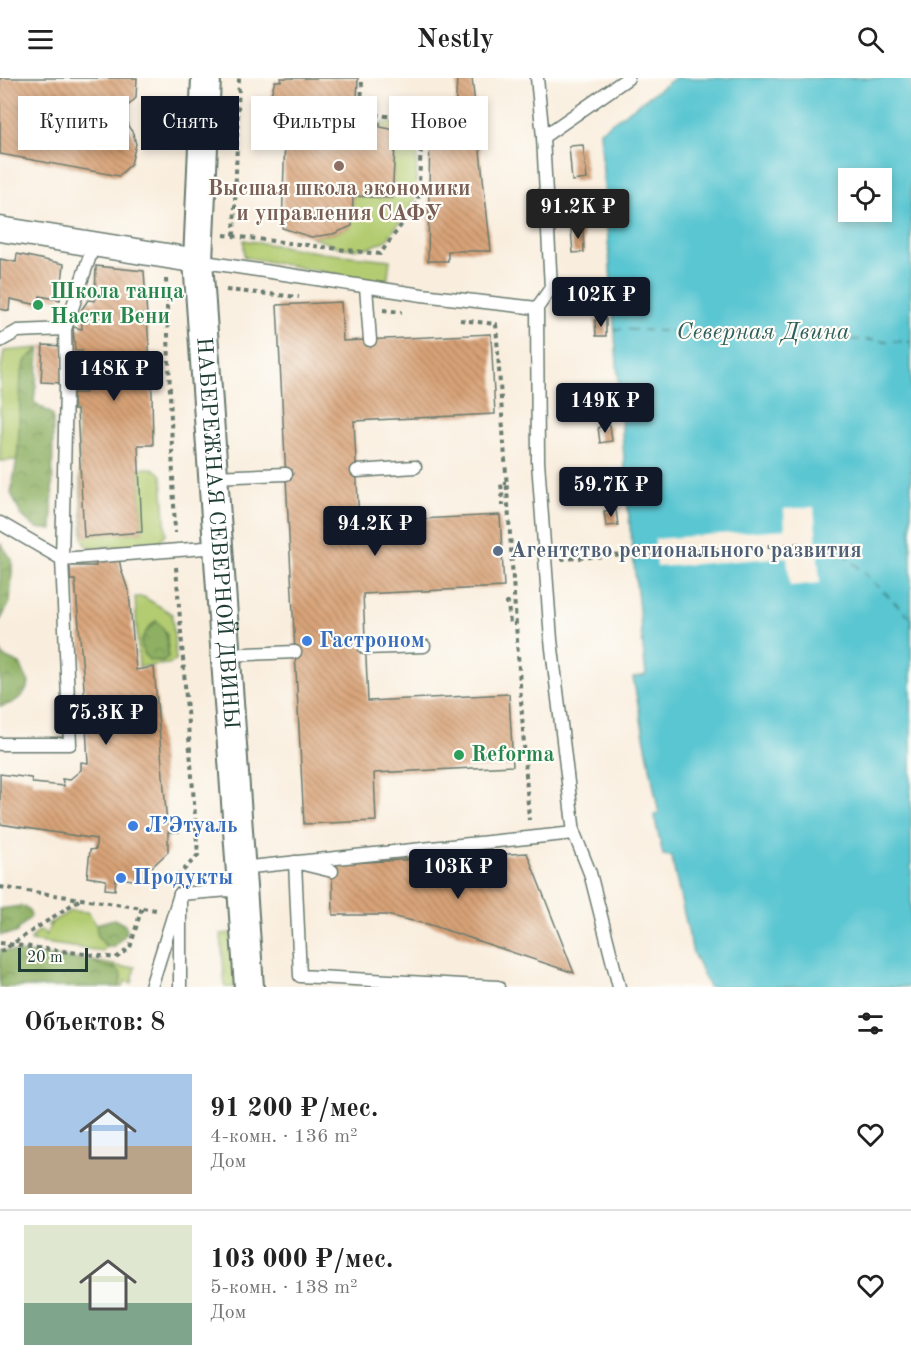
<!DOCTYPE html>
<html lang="ru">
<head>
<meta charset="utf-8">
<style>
	body { margin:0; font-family:"Old Standard TT",serif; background:#f6f6f6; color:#222; height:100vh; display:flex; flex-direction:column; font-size:22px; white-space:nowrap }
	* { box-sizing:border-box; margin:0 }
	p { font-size:20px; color:#767676 }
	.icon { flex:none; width:33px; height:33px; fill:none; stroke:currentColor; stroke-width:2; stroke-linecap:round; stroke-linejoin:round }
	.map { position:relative; height:909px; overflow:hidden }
	.panel { display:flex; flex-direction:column; background:#fff; flex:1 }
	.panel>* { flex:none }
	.guide { position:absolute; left:18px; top:18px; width:600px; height:54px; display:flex; gap:12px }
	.buttons { position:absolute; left:838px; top:90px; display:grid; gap:12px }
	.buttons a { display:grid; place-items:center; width:54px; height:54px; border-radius:0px; background:#fff; box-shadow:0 3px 9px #0003; font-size:30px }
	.scale { position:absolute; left:18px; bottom:15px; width:70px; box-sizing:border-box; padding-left:6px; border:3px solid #1f3d34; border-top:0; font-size:16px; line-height:21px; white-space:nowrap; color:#1f3d34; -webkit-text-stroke:4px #fdfcf7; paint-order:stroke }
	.price { position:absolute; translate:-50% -51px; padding:0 14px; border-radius:6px; background:#111827; color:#fff; font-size:20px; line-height:39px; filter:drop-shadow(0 2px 3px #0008) }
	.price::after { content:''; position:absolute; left:50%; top:36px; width:18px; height:14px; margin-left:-9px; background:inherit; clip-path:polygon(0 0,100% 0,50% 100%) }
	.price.selected { background:#222; color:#fff }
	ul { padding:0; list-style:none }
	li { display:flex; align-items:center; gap:18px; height:150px; padding:0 24px }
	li+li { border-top:2px solid #e0e0e0 }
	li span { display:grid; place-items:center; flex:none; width:168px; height:120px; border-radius:0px; color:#555 }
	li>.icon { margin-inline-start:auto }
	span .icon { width:72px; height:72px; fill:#fffc; stroke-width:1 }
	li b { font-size:26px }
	h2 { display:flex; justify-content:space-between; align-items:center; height:72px; padding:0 24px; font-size:26px }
	.chip { padding:0 21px; border-radius:0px; background:#fff; box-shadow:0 3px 9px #0003; font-size:21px; line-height:54px }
	.chip.selected { background:#111827; color:#fff }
	header { display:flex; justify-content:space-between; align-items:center; height:78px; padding:0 24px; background:#fff; font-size:27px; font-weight:800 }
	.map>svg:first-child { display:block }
	.grass { fill:#b3cc71; stroke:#698452; stroke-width:1.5; fill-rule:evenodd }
	.forest { fill:url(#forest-crowns); stroke:#56764c; stroke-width:1.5 }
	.water { fill:#5ac6d1; stroke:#3c8282; stroke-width:1.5; fill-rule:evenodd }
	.pier { fill:#f9eede }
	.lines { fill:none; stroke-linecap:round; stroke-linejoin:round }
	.ferry { stroke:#2e5f5b; stroke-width:1.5; stroke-dasharray:8 6; stroke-linecap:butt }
	.building { fill:url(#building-back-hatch) }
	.service-casing { stroke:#6b7b70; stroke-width:15 }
	.minor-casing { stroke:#6b7b70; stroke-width:27 }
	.tertiary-casing { stroke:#6b7b70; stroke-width:32 }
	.path { stroke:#6b7b70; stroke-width:4; stroke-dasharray:4.5 4.5; stroke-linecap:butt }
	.service { stroke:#fff; stroke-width:12 }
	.minor { stroke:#fff; stroke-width:24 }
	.tertiary { stroke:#fff; stroke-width:28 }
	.education-dot { fill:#8d6e63; stroke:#fdfcf7; stroke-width:2 }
	.leisure-dot { fill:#2e9e5b; stroke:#fdfcf7; stroke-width:2 }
	.service-dot { fill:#5c6f8a; stroke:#fdfcf7; stroke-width:2 }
	.shop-dot { fill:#3f7fe0; stroke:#fdfcf7; stroke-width:2 }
	.labels { text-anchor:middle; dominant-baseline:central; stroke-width:4.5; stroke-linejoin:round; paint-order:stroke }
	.education-label { font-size:22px; font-weight:bold; fill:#785e54; stroke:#fdfcf7 }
	.leisure-label { font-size:22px; font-weight:bold; fill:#27864d; stroke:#fdfcf7; text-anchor:start }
	.street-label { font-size:22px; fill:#1f3d34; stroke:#fdfcf7 }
	.service-label { font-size:22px; font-weight:bold; fill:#4e5e75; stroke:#fdfcf7; text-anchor:start }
	.shop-label { font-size:22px; font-weight:bold; fill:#366cbe; stroke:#fdfcf7; text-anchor:start }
	.water-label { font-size:24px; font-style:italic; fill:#2e5f5b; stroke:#fdfcf7 }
</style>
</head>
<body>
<header><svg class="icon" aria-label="menu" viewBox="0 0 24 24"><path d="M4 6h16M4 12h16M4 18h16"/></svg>Nestly<svg class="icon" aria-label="search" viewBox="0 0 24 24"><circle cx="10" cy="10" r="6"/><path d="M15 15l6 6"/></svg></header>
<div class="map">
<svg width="911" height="909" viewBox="0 0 911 909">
	<defs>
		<pattern id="forest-crowns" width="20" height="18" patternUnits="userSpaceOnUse" patternTransform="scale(1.5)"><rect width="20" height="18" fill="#8eb063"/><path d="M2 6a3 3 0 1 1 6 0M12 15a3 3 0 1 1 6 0" fill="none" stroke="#739052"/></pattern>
		<pattern id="building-back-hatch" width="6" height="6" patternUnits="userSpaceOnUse" patternTransform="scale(1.5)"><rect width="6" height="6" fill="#d8a277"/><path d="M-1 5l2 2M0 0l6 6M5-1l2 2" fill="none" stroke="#af8562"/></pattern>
	</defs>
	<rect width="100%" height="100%" fill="#fdfcf7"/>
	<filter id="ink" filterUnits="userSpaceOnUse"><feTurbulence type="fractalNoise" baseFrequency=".0167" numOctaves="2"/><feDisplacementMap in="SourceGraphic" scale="12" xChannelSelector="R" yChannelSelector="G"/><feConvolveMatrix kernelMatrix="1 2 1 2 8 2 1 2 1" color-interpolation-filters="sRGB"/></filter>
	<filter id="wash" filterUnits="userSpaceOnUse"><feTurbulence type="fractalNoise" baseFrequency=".008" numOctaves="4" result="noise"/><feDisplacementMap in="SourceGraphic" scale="24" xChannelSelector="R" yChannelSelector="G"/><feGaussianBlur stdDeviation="1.35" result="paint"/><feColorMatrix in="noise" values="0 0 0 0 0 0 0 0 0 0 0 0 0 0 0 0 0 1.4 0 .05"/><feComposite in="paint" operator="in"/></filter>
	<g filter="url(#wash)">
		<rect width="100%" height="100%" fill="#f9eede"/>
		<g class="grass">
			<path d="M380,45C394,46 411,42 418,56L415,122L387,162L371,169L353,171L338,169L311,159L333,156L351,148L353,118L392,120L396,52L380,49Z"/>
			<polygon points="244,162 323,175 390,182 387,206 244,179"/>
			<polygon points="40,270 26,282 17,382 0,383 0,296 4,273"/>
			<path d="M77,332L84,458L142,454L139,390C149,390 156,389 162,398L166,456L156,467L91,470L86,467L83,460L77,334L73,333Z"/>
			<path d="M135,519H144L172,536L176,583L168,586L139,589ZM156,543L167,556L168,579L162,583L149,582C141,572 139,564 146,554C150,549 150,546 156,543Z"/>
			<polygon points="70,833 88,834 96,846 98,859 107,869 102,873 31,863 31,860 39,853 43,853 45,858 51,846 47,847"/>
			<polygon points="232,855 236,909 225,909 221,856"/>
			<polygon points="93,883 122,889 135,889 132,905 125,903 123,909 119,909 121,900 115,890 103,889"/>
		</g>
		<g class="forest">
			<polygon points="40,270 34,324 53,337 52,452 36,450 21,437 11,415 18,375 21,297 26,282"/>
			<polygon points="0,466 2,467 12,482 12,494 10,524 0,543"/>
			<path d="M156,543C169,552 167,564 168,579L162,583L149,582C141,572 138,564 146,554C150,550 150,546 156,543Z"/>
			<path d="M0,572L4,579L20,586L29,605C26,617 14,626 2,628H0Z"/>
			<path d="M21,828C27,829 30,831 31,838C27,845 20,847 16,855L0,857V831Z"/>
			<polygon points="114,841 125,847 127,852 125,857 113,869 107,869 98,859 96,846"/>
			<path d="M0,872L93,883C102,890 112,888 120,894L121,900L119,909H0Z"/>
		</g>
		<path class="water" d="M675,0H911V909H709L693,875L671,778L663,777L654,737L659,736L633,600L646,597L627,421L600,53ZM849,100H882V134H849Z"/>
		<polygon class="pier" points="814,429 820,505 790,508 787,479 657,489 656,478 630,480 629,471 655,469 655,461 785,451 784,431"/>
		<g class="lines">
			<g class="ferry">
				<polyline points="614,251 911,264"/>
				<polyline points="803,466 839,471 911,540"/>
			</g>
		</g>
		<g id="blocks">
			<g class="building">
				<polygon points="0,0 137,0 136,20 128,28 128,48 133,55 136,66 131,86 119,98 0,76"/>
				<polygon points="281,0 358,0 356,43 380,45 380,49 396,52 392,120 353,118 352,148 333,156 311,159 282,150 285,57 266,56 262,53 270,19 275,3 281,3"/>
				<polygon points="457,0 472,0 491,173 448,173 448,183 428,183 430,48 454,52"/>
				<polygon points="583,67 587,101 572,103 569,68"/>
				<polygon points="583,150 584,174 573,175 571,151"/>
				<polygon points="17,176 64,186 60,222 40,218 38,227 10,221 9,233 0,231 0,181 16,184"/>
				<polygon points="96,188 144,193 152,315 153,367 138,367 142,454 84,459 77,332 73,332 73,315 86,315 82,273 75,273 73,249 82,251 82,231 88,222 95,223"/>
				<polygon points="341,224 343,263 491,256 495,336 354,343 359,444 500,437 504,509 363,516 368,623 509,616 513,688 374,695 376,743 304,746 277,227"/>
				<polygon points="606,241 606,258 596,258 595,242"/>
				<polygon points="43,267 64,268 62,305 41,304"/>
				<polygon points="610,347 612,363 600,365 598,349"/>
				<polygon points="616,432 618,447 606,448 604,433"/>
				<polygon points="119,480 121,491 129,515 136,592 154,589 167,746 177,747 179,754 168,754 168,774 137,803 116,799 115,812 105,811 106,802 87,799 90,772 96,771 96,761 0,746 0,696 31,700 33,705 64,708 62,701 69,702 81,692 81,684 88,685 83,594 75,502 70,502 70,488 96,488 96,482"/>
				<polygon points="527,775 574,895 431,847 386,837 333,837 332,786"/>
			</g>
		</g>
	</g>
	<g filter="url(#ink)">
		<use href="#blocks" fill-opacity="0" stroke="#6b7b70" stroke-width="1.5"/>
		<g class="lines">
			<g class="service-casing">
				<g id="service">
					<polyline points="537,0 543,59"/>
					<polyline points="198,183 422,217 537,230"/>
					<polyline points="366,209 370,262"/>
					<polyline points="0,263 18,253 65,251"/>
					<polyline points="357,393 415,389"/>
					<polyline points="213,399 286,396"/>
					<polyline points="0,445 62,481 218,469"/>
					<polyline points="365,570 424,568"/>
					<polyline points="225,577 295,574"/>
					<polyline points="0,666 70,666 62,481 66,310 65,251 94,166"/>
					<polyline points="241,790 574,755"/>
					<polyline points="332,793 295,784 300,898 498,909"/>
					<polyline points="180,816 242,811"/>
					<polyline points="151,909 180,816"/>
					<polyline points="180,909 180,823"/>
					<polyline points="619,909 590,795 574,755 551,562 538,384 537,230 551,210 543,59 628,0"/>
				</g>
			</g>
			<g class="minor-casing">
				<polyline id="minor" points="0,151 198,183"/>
			</g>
			<g class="tertiary-casing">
				<g id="tertiary">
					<path id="s1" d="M206,0L198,183L249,909"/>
				</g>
			</g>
			<g class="path">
				<polyline points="224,157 380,176 418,124 422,49 410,41 361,35 362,0"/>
				<polyline points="234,158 239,0"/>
				<polyline points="166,201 175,455"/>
				<polyline points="226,212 299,219"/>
				<polyline points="383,232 402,234"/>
				<polyline points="460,242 496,246 529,742"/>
				<polyline points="500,426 503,426 501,405 506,405"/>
				<polyline points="561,481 803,466"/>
				<polyline points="176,489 198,777 177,799"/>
				<polyline points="505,525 508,525 510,546 516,546"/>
				<polyline points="0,809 156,832"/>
				<polyline points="0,865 116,880 130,870 142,829"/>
				<polyline points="0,874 82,820"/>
			</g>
			<use href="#service" class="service"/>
			<use href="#minor" class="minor"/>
			<use href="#tertiary" class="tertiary"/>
		</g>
	</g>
	<circle class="education-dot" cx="339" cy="88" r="6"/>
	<g class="leisure-dot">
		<circle cx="38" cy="227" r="6"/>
		<circle cx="459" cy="677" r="6"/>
	</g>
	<circle class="service-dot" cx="498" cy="473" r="6"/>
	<g class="shop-dot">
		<circle cx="307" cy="563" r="6"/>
		<circle cx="133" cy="748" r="6"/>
		<circle cx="121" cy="800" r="6"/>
	</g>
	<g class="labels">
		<g class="education-label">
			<text x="339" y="111">Высшая школа экономики<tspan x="339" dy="25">и управления САФУ</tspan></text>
		</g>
		<g class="leisure-label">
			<text x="50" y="214">Школа танца<tspan x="50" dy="25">Насти Вени</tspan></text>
			<text x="471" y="677">Reforma</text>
		</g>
		<g class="street-label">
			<text stroke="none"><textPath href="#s1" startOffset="456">НАБЕРЕЖНАЯ СЕВЕРНОЙ ДВИНЫ</textPath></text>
		</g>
		<g class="service-label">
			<text x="510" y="473">Агентство регионального развития</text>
		</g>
		<g class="shop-label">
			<text x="319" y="563">Гастроном</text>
			<text x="145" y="748">Л’Этуаль</text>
			<text x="133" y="800">Продукты</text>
		</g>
		<g class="water-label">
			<text x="763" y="255">Северная Двина</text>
		</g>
	</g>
</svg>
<div class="buttons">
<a><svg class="icon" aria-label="locate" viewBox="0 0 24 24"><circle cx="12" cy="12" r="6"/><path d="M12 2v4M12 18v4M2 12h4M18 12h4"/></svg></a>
</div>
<div class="scale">20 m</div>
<b class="price selected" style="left:578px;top:162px">91.2K ₽</b>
<b class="price" style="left:601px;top:250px">102K ₽</b>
<b class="price" style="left:114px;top:324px">148K ₽</b>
<b class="price" style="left:605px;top:356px">149K ₽</b>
<b class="price" style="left:611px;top:440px">59.7K ₽</b>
<b class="price" style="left:375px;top:479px">94.2K ₽</b>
<b class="price" style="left:106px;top:668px">75.3K ₽</b>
<b class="price" style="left:458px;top:822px">103K ₽</b>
<div class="guide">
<a class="chip">Купить</a>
<a class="chip selected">Снять</a>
<a class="chip">Фильтры</a>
<a class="chip">Новое</a>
</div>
</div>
<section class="panel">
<h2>Объектов: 8<svg class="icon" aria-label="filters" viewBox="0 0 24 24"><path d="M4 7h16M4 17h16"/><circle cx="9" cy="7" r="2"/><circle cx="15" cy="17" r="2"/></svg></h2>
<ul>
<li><span style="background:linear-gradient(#a9c7e8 60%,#b9a48a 0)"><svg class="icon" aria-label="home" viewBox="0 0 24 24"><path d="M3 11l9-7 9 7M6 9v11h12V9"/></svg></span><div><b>91 200 ₽/мес.</b><p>4-комн. · 136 m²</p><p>Дом</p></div><svg class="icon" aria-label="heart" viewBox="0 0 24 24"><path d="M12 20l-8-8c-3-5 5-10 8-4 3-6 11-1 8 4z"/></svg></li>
<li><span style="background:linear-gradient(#dfe7d0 65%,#7fa58c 0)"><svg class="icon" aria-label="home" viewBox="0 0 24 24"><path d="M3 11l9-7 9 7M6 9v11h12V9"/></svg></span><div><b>103 000 ₽/мес.</b><p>5-комн. · 138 m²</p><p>Дом</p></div><svg class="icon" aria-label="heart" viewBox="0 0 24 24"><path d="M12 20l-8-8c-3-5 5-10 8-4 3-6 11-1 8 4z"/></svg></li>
</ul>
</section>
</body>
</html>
